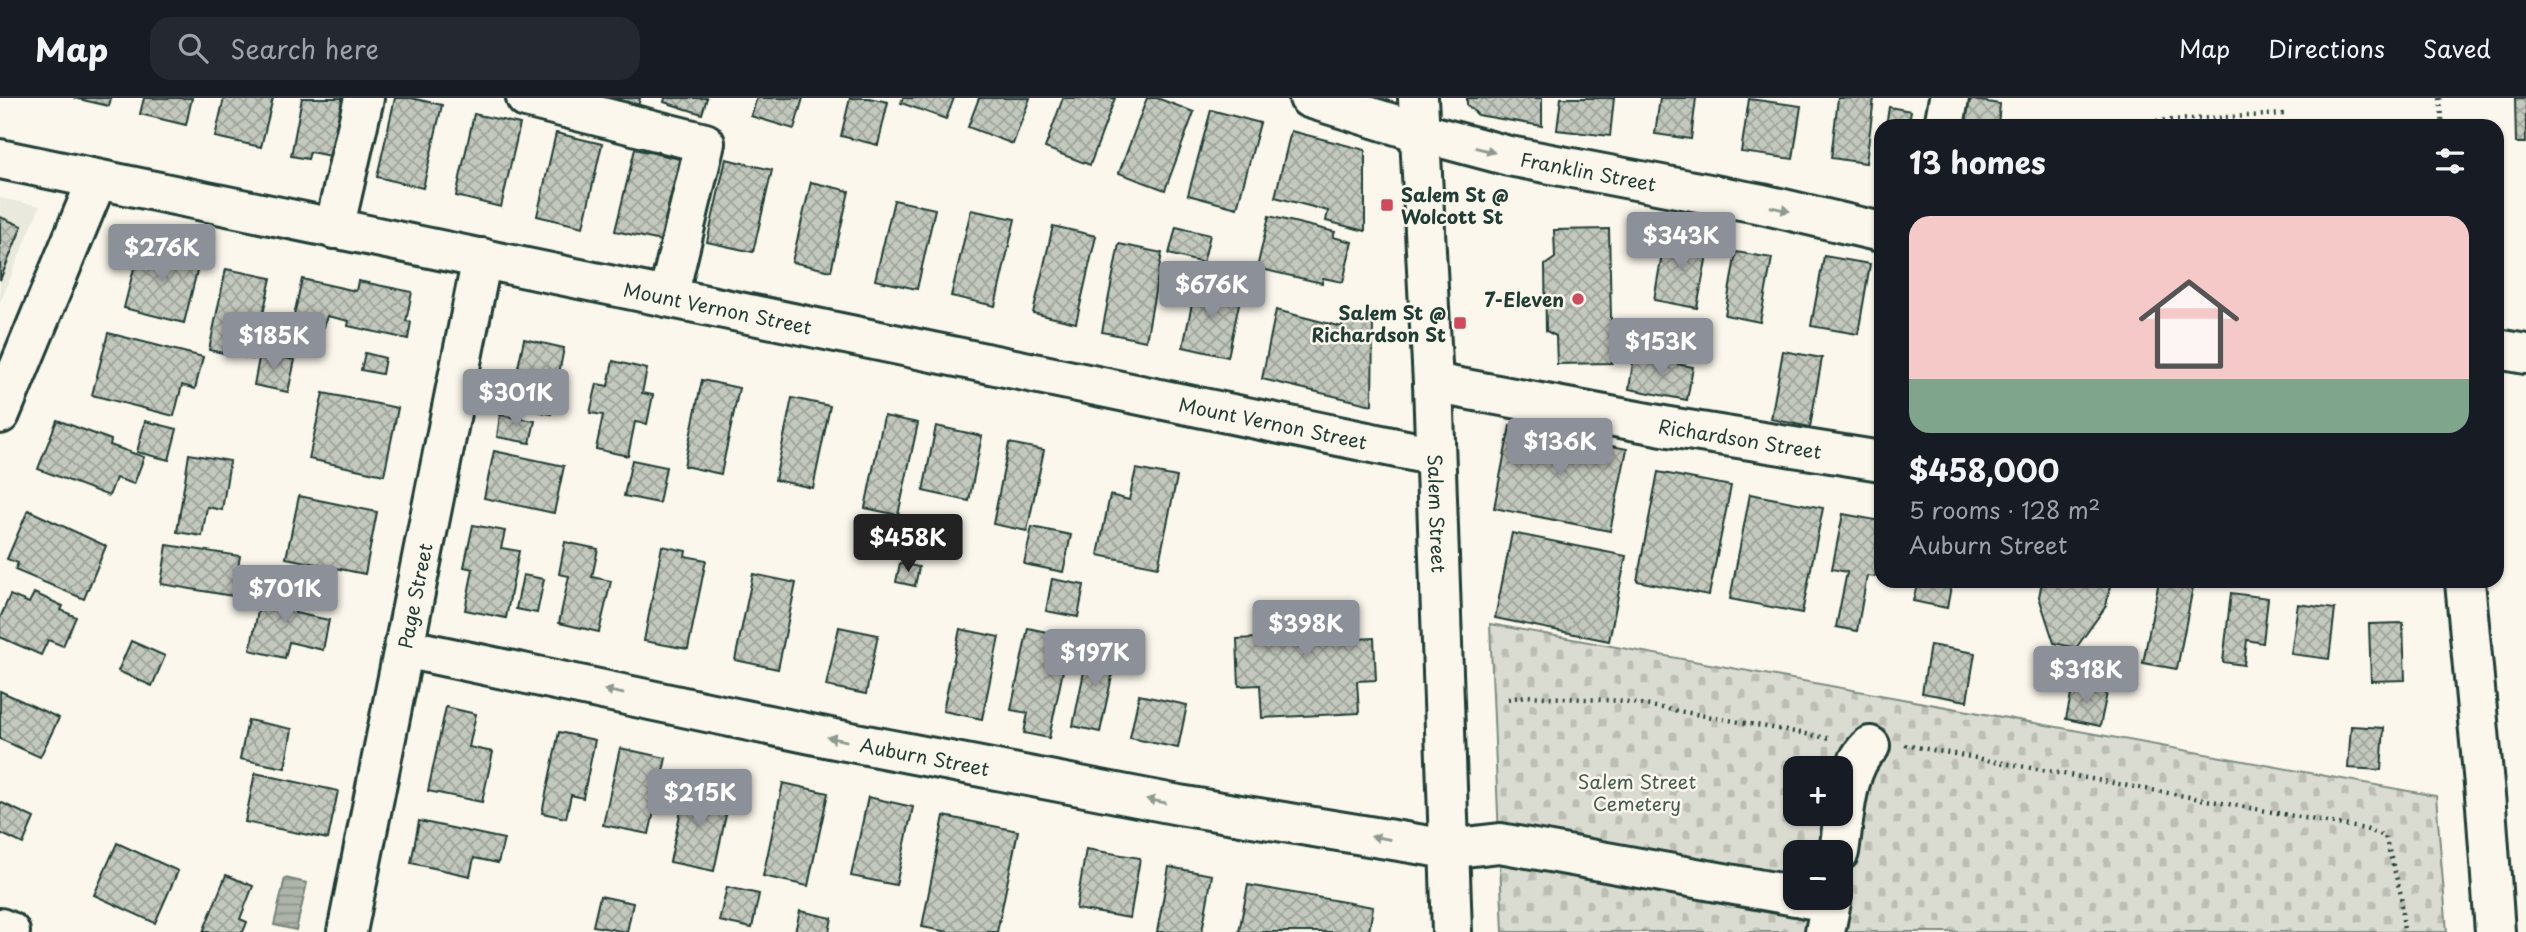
<!DOCTYPE html>
<html lang="en">
<head>
<meta charset="utf-8">
<style>
	body { margin:0; font-family:"Playpen Sans",sans-serif; background:#242831; color:#f1f3f6; height:100vh; display:flex; flex-direction:column; font-size:26px; white-space:nowrap }
	* { box-sizing:border-box; margin:0 }
	p { font-size:23px; color:#9ea1a6 }
	.icon { flex:none; width:38px; height:38px; fill:none; stroke:currentColor; stroke-width:2; stroke-linecap:round; stroke-linejoin:round }
	.map { position:relative; flex:1; overflow:hidden }
	.sheet { position:absolute; left:1874px; top:21px; width:630px; height:469px; display:flex; flex-direction:column; background:#171b24; border-radius:21px; box-shadow:0 2px 5px #0004 }
	.sheet>* { flex:none }
	.tools { position:absolute; left:1783px; top:658px; display:grid; gap:14px }
	.tools a { display:grid; place-items:center; width:70px; height:70px; border-radius:14px; background:#171b24; box-shadow:0 2px 5px #0004; font-size:35px }
	.price { position:absolute; translate:-50% -60px; padding:0 16px; border-radius:7px; background:#8c9099; color:#fff; font-size:23px; line-height:46px; filter:drop-shadow(0 2px 4px #0008) }
	.price::after { content:''; position:absolute; left:50%; top:42px; width:21px; height:16px; margin-left:-10px; background:inherit; clip-path:polygon(0 0,100% 0,50% 100%) }
	.price.active { background:#222; color:#fff }
	ul { padding:0; list-style:none }
	li { display:grid; align-content:center; gap:14px; height:371px; padding:0 35px }
	li span { display:grid; place-items:center; height:217px; border-radius:21px; color:#555 }
	li>.icon { margin-inline-start:auto }
	span .icon { width:126px; height:126px; fill:#fffc; stroke-width:1 }
	li b { font-size:30px }
	h2 { display:flex; justify-content:space-between; align-items:center; height:84px; padding:0 35px; font-size:30px }
	header { display:flex; align-items:center; gap:42px; box-sizing:border-box; height:98px; padding:0 35px; background:#171b24; border-bottom:2px solid #363941 }
	header strong { font-size:33px }
	nav { display:flex; gap:38px; margin-inline-start:auto; font-size:24px }
	.search { width:490px; height:63px; background:#242831; display:flex; align-items:center; gap:18px; box-sizing:border-box; padding:0 24px; border-radius:21px; color:#9ea1a6; font-size:26px }
	.map>svg:first-child { display:block }
	.built { fill:#eae9de }
	.cemetery { fill:url(#cemetery-stones); stroke:#7d8c82; stroke-width:2; fill-rule:evenodd }
	.water { fill:url(#water-rules); stroke:#74847b; stroke-width:2 }
	.building { fill:url(#building-cross-hatch); stroke:#1f3d34; stroke-width:2 }
	.lines { fill:none; stroke-linecap:round; stroke-linejoin:round }
	.minor-casing { stroke:#1f3d34; stroke-width:44 }
	.major-casing { stroke:#1f3d34; stroke-width:44 }
	.path { stroke:#1f3d34; stroke-width:4.5; stroke-dasharray:2 5; stroke-linecap:butt }
	.minor { stroke:#fbf7ec; stroke-width:38 }
	.major { stroke:#fbf7ec; stroke-width:38 }
	.oneway { fill:#8d9a90 }
	.poi-dot { fill:#d1495b; stroke:#fbf7ec; stroke-width:2.5 }
	.labels { text-anchor:middle; dominant-baseline:central; stroke-width:5; stroke-linejoin:round; paint-order:stroke }
	.street-label { font-size:19px; fill:#1f3d34; stroke:#fbf7ec }
	.poi-label { font-size:19px; font-weight:bold; fill:#1f3d34; stroke:#fbf7ec; text-anchor:end }
	.park-label { font-size:19px; fill:#455d53; stroke:#fbf7ec }
</style>
</head>
<body>
<header>
<strong>Map</strong>
<div class="search"><svg class="icon" aria-label="search" viewBox="0 0 24 24"><circle cx="10" cy="10" r="6"/><path d="M15 15l6 6"/></svg>Search here</div>
<nav><a>Map</a><a>Directions</a><a>Saved</a></nav>
</header>
<div class="map">
<svg width="2526" height="834" viewBox="0 0 2526 834">
	<defs>
		<pattern id="cemetery-stones" width="16" height="16" patternUnits="userSpaceOnUse" patternTransform="scale(1.75)"><rect width="16" height="16" fill="#dbdcd1"/><path d="M2 7V4a2 2 0 0 1 4 0v3zM10 15v-3a2 2 0 0 1 4 0v3z" fill="#bcbeb4"/></pattern>
		<pattern id="water-rules" width="6" height="5" patternUnits="userSpaceOnUse" patternTransform="scale(1.75)"><rect width="6" height="5" fill="#adb4aa"/><path d="M0 2.5h6" fill="none" stroke="#8c948b"/></pattern>
		<pattern id="building-cross-hatch" width="8" height="8" patternUnits="userSpaceOnUse" patternTransform="scale(1.75)"><rect width="8" height="8" fill="#c4c9be"/><path d="M0 0l8 8M0 8l8-8" fill="none" stroke="#9fa49b"/></pattern>
	</defs>
	<rect width="100%" height="100%" fill="#fbf7ec"/>
	<filter id="ink" filterUnits="userSpaceOnUse"><feTurbulence type="fractalNoise" baseFrequency=".0143" numOctaves="2"/><feDisplacementMap in="SourceGraphic" scale="14" xChannelSelector="R" yChannelSelector="G"/><feConvolveMatrix kernelMatrix="1 2 1 2 8 2 1 2 1" color-interpolation-filters="sRGB"/></filter>
	<g filter="url(#ink)">
		<polygon class="built" points="0,100 40,108 0,205"/>
		<path class="cemetery" d="M1490,526L2436,698L2447,834H1503ZM1796,670H1841V716H1796ZM1796,754H1841V800H1796Z"/>
		<polygon class="water" points="285,780 307,785 296,832 274,827"/>
		<g class="building">
			<polygon points="74,0 111,0 109,8"/>
			<polygon points="144,0 192,0 186,27 140,16"/>
			<polygon points="224,0 273,0 261,49 215,39"/>
			<polygon points="302,0 348,0 341,32 337,31 331,58 310,54 308,61 291,58"/>
			<polygon points="395,0 411,0 442,7 423,90 377,79"/>
			<polygon points="601,0 640,0 637,13"/>
			<polygon points="665,0 707,0 702,16 664,4"/>
			<polygon points="757,0 803,0 794,31 751,18"/>
			<polygon points="850,0 869,0 888,4 878,47 841,38"/>
			<polygon points="903,0 954,0 946,21 901,5"/>
			<polygon points="979,0 1030,0 1013,46 968,29"/>
			<polygon points="1063,0 1115,0 1090,67 1045,50"/>
			<polygon points="1147,0 1157,0 1194,14 1165,92 1119,75"/>
			<polygon points="1467,0 1542,0 1542,28 1478,17 1467,7"/>
			<polygon points="1561,0 1614,0 1610,38 1557,32"/>
			<polygon points="1660,0 1696,0 1691,41 1655,36"/>
			<polygon points="1838,0 1874,0 1866,65 1831,60"/>
			<polygon points="2515,0 2526,0 2526,45 2516,45"/>
			<polygon points="1749,1 1801,8 1793,61 1741,54"/>
			<polygon points="1967,1 2000,6 1998,28 1963,28"/>
			<polygon points="1889,9 1911,13 1908,28 1886,28"/>
			<polygon points="1211,12 1260,25 1237,110 1188,97"/>
			<polygon points="474,16 520,26 501,109 456,98"/>
			<polygon points="1291,33 1365,52 1365,133 1326,123 1328,113 1275,99"/>
			<polygon points="556,35 602,46 583,129 537,118"/>
			<polygon points="635,51 680,61 661,143 615,133"/>
			<polygon points="726,61 772,72 753,154 707,144"/>
			<polygon points="811,84 849,93 831,173 792,164"/>
			<polygon points="894,102 935,111 917,191 875,182"/>
			<polygon points="971,112 1015,121 995,208 951,198"/>
			<polygon points="1269,118 1335,134 1333,139 1352,144 1343,184 1323,180 1322,185 1257,170"/>
			<polygon points="0,119 22,128 0,182"/>
			<polygon points="1053,128 1096,138 1076,225 1033,215"/>
			<polygon points="1176,129 1210,137 1203,165 1169,156"/>
			<polygon points="1609,131 1612,265 1557,266 1556,238 1546,233 1545,167 1555,160 1554,132"/>
			<polygon points="1665,138 1709,146 1697,210 1654,202"/>
			<polygon points="140,146 200,161 184,225 124,210"/>
			<polygon points="1119,146 1162,155 1146,243 1102,234"/>
			<polygon points="1736,154 1772,160 1760,224 1725,217"/>
			<polygon points="1824,158 1870,166 1858,236 1811,228"/>
			<polygon points="226,171 271,180 253,261 209,252"/>
			<polygon points="302,181 356,193 358,183 412,194 406,223 411,224 408,241 348,228 349,223 327,218 324,229 293,222"/>
			<polygon points="1196,187 1241,196 1228,259 1183,249"/>
			<polygon points="1276,212 1342,229 1344,216 1373,223 1372,307 1262,281"/>
			<polygon points="108,235 203,259 195,291 182,287 174,318 92,297"/>
			<polygon points="524,241 564,250 551,316 510,307"/>
			<polygon points="1783,253 1822,260 1810,329 1771,321"/>
			<polygon points="260,255 295,262 288,294 254,287"/>
			<polygon points="365,255 385,260 382,276 361,272"/>
			<polygon points="1634,258 1693,269 1687,302 1629,291"/>
			<polygon points="613,263 647,271 642,295 653,297 647,326 635,324 628,358 596,351 603,317 590,315 597,286 608,288"/>
			<polygon points="702,282 739,290 721,376 684,368"/>
			<polygon points="323,295 398,310 384,377 309,361"/>
			<polygon points="792,300 830,308 813,390 775,382"/>
			<polygon points="500,317 535,323 530,345 497,339"/>
			<polygon points="884,318 918,325 898,417 865,410"/>
			<polygon points="57,322 111,342 110,347 144,359 134,386 116,380 109,398 38,371"/>
			<polygon points="145,323 177,331 169,362 137,354"/>
			<polygon points="936,328 982,338 969,403 923,393"/>
			<polygon points="1510,328 1627,351 1610,433 1494,410"/>
			<polygon points="1009,345 1044,352 1027,433 993,426"/>
			<polygon points="494,353 564,368 554,415 484,400"/>
			<polygon points="189,356 230,363 222,412 207,409 202,438 177,434"/>
			<polygon points="632,362 666,369 659,405 624,398"/>
			<polygon points="1136,371 1177,379 1158,469 1098,457 1110,397 1129,402"/>
			<polygon points="1658,374 1731,388 1709,497 1637,483"/>
			<polygon points="1750,396 1823,410 1802,515 1730,501"/>
			<polygon points="299,398 377,414 365,476 286,460"/>
			<polygon points="28,412 106,448 84,501 15,472 18,465 7,461"/>
			<polygon points="1843,416 1881,423 1881,446 1875,479 1867,478 1857,533 1836,529 1847,474 1832,471"/>
			<polygon points="473,427 505,433 501,450 519,453 506,520 465,512 473,471 464,469"/>
			<polygon points="1032,429 1071,437 1063,474 1024,466"/>
			<polygon points="1512,435 1626,458 1609,543 1495,520"/>
			<polygon points="565,444 598,451 592,479 611,483 599,534 559,525 569,478 559,476"/>
			<polygon points="167,447 240,458 233,498 161,486"/>
			<polygon points="662,448 686,453 685,458 706,462 688,551 644,543"/>
			<polygon points="900,465 919,469 915,488 896,484"/>
			<polygon points="753,476 796,485 778,571 735,562"/>
			<polygon points="523,477 544,481 537,515 516,511"/>
			<polygon points="1052,481 1084,487 1078,519 1046,513"/>
			<polygon points="1918,483 1952,483 1947,510 1913,503"/>
			<polygon points="2042,483 2111,483 2106,508 2076,550 2054,545 2039,499"/>
			<polygon points="2159,483 2193,489 2177,571 2143,565"/>
			<polygon points="263,489 298,497 295,515 329,522 323,552 289,544 285,560 250,552"/>
			<polygon points="34,495 63,508 61,512 76,519 63,548 48,542 41,557 0,539 0,520 10,497 29,505"/>
			<polygon points="2231,495 2268,500 2263,545 2247,542 2244,567 2223,564"/>
			<polygon points="1354,505 1355,541 1374,540 1376,582 1357,583 1359,615 1262,620 1260,587 1239,588 1237,541 1256,540 1255,509"/>
			<polygon points="2298,506 2335,511 2329,561 2291,556"/>
			<polygon points="2403,525 2405,582 2371,583 2369,526"/>
			<polygon points="839,529 878,537 866,596 826,588"/>
			<polygon points="1028,530 1070,539 1049,640 1024,635 1028,615 1011,612"/>
			<polygon points="960,531 999,539 982,621 943,613"/>
			<polygon points="131,543 165,558 152,588 118,573"/>
			<polygon points="1930,547 1975,555 1967,603 1922,595"/>
			<polygon points="1089,549 1117,555 1100,634 1073,628"/>
			<polygon points="2073,588 2107,595 2100,628 2066,621"/>
			<polygon points="0,593 59,620 40,659 0,641"/>
			<polygon points="1139,597 1187,607 1178,650 1130,640"/>
			<polygon points="446,609 476,616 469,649 493,654 482,704 428,693"/>
			<polygon points="248,622 292,631 285,670 240,661"/>
			<polygon points="2351,628 2384,630 2381,672 2348,670"/>
			<polygon points="559,634 595,642 583,700 571,697 566,720 542,715"/>
			<polygon points="620,650 666,660 649,736 603,727"/>
			<polygon points="255,675 338,693 328,741 245,724"/>
			<polygon points="783,685 828,695 808,788 763,778"/>
			<polygon points="686,688 730,698 714,773 670,764"/>
			<polygon points="868,699 913,709 896,787 851,778"/>
			<polygon points="0,704 34,720 23,746 0,735"/>
			<polygon points="944,718 1018,733 997,834 948,834 922,829"/>
			<polygon points="419,723 504,741 498,765 474,760 470,778 411,765"/>
			<polygon points="117,745 178,773 155,825 94,797"/>
			<polygon points="1086,751 1140,760 1130,820 1076,811"/>
			<polygon points="1169,769 1212,777 1202,834 1157,834"/>
			<polygon points="226,777 253,788 240,821 247,824 243,834 203,834"/>
			<polygon points="1248,787 1373,809 1369,834 1239,834"/>
			<polygon points="727,789 759,796 752,830 719,823"/>
			<polygon points="600,798 633,805 627,834 593,828"/>
			<polygon points="800,813 832,820 829,834 795,834"/>
		</g>
		<g class="lines">
			<g class="minor-casing">
				<g id="minor">
					<polyline points="526,0 705,45 668,199"/>
					<path id="s1" d="M1309,0L1419,34L1509,58L1762,106L1881,134"/>
					<polyline points="1944,28 1949,0"/>
					<path id="s2" d="M0,61L1435,358"/>
					<polyline points="334,131 364,0"/>
					<polyline points="2497,251 2526,256"/>
					<path id="s3" d="M1433,285L1669,329L1881,363"/>
					<polyline points="0,316 97,82"/>
					<polyline points="2465,484 2486,708 2495,834"/>
					<path id="s4" d="M404,550L830,640L1179,707L1448,751L1500,745L1796,798"/>
					<path d="M1839,754C1844,723 1845,669 1870,648"/>
					<polyline points="1805,800 1831,804 1825,834"/>
					<polyline points="0,830 10,834"/>
					<path id="s5" d="M347,834L482,160"/>
				</g>
			</g>
			<g class="major-casing">
				<g id="major">
					<path id="s6" d="M1418,0L1433,285L1452,834"/>
				</g>
			</g>
			<g class="path">
				<polyline points="2440,0 2443,28"/>
				<polyline points="2107,23 2135,24 2286,16"/>
				<polyline points="1508,601 1526,598 1623,603 1828,640"/>
				<polyline points="1905,647 2365,731 2385,738 2401,797 2404,834"/>
			</g>
			<use href="#minor" class="minor"/>
			<use href="#major" class="major"/>
		</g>
		<defs><path id="oneway-solid" d="M-6-.8H1V-3.2L6.5 0L1 3.2V.8H-6Z" transform="scale(1.75)"/></defs>
		<g class="oneway">
			<use href="#oneway-solid" transform="translate(1485 52) rotate(15)"/>
			<use href="#oneway-solid" transform="translate(1780 111) rotate(13)"/>
			<use href="#oneway-solid" transform="translate(614 594) rotate(-168)"/>
			<use href="#oneway-solid" transform="translate(837 641) rotate(-169)"/>
			<use href="#oneway-solid" transform="translate(1156 703) rotate(-169)"/>
			<use href="#oneway-solid" transform="translate(1381 740) rotate(-171)"/>
		</g>
	</g>
	<g class="poi-dot">
		<rect x="1380" y="100" width="14" height="14" rx="3.5"/>
		<circle cx="1578" cy="201" r="7"/>
		<rect x="1453" y="218" width="14" height="14" rx="3.5"/>
	</g>
	<g class="labels">
		<g class="street-label">
			<text stroke="none"><textPath href="#s1" startOffset="289">Franklin Street</textPath></text>
			<text stroke="none"><textPath href="#s2" startOffset="733">Mount Vernon Street</textPath></text>
			<text stroke="none"><textPath href="#s2" startOffset="1300">Mount Vernon Street</textPath></text>
			<text stroke="none"><textPath href="#s3" startOffset="312">Richardson Street</textPath></text>
			<text stroke="none"><textPath href="#s6" startOffset="416">Salem Street</textPath></text>
			<text stroke="none"><textPath href="#s5" startOffset="343">Page Street</textPath></text>
			<text stroke="none"><textPath href="#s4" startOffset="532">Auburn Street</textPath></text>
		</g>
		<g class="poi-label">
			<text x="1401" y="96" text-anchor="start">Salem St @<tspan x="1401" dy="22">Wolcott St</tspan></text>
			<text x="1564" y="201">7-Eleven</text>
			<text x="1446" y="214">Salem St @<tspan x="1446" dy="22">Richardson St</tspan></text>
		</g>
		<g class="park-label">
			<text x="1637" y="683">Salem Street<tspan x="1637" dy="22">Cemetery</tspan></text>
		</g>
	</g>
</svg>
<div class="tools">
<a>+</a>
<a>−</a>
</div>
<b class="price" style="left:1681px;top:174px">$343K</b>
<b class="price" style="left:162px;top:186px">$276K</b>
<b class="price" style="left:1212px;top:223px">$676K</b>
<b class="price" style="left:274px;top:274px">$185K</b>
<b class="price" style="left:1661px;top:280px">$153K</b>
<b class="price" style="left:516px;top:331px">$301K</b>
<b class="price" style="left:1560px;top:380px">$136K</b>
<b class="price active" style="left:908px;top:476px">$458K</b>
<b class="price" style="left:285px;top:527px">$701K</b>
<b class="price" style="left:1306px;top:562px">$398K</b>
<b class="price" style="left:1095px;top:591px">$197K</b>
<b class="price" style="left:2086px;top:608px">$318K</b>
<b class="price" style="left:700px;top:731px">$215K</b>
<section class="sheet">
<h2>13 homes<svg class="icon" aria-label="filters" viewBox="0 0 24 24"><path d="M4 7h16M4 17h16"/><circle cx="9" cy="7" r="2"/><circle cx="15" cy="17" r="2"/></svg></h2>
<ul>
<li><span style="background:linear-gradient(#f6c9c9 75%,#7fa58c 0)"><svg class="icon" aria-label="home" viewBox="0 0 24 24"><path d="M3 11l9-7 9 7M6 9v11h12V9"/></svg></span><div><b>$458,000</b><p>5 rooms · 128 m²</p><p>Auburn Street</p></div></li>
</ul>
</section>
</div>
</body>
</html>
